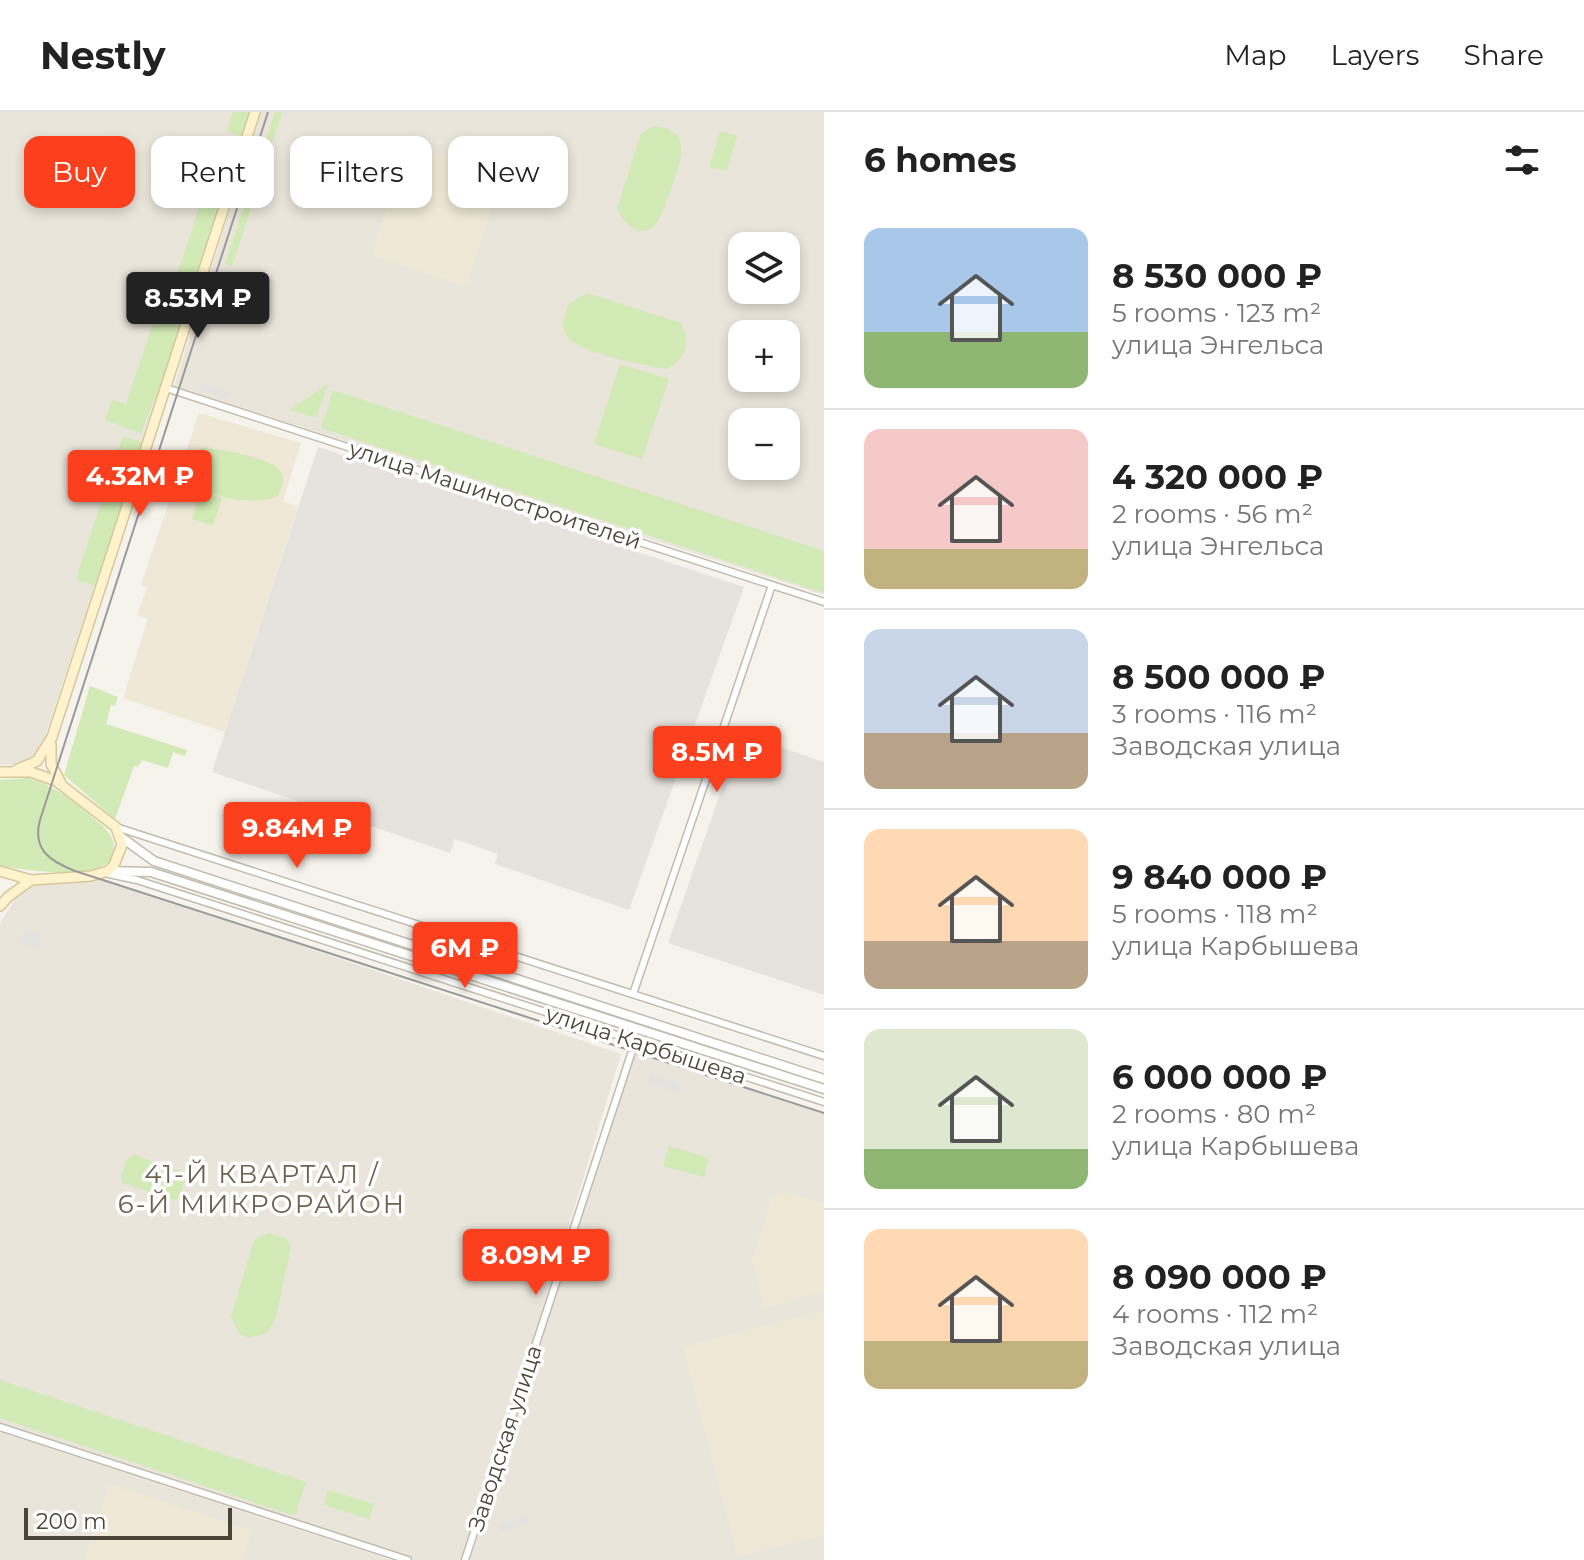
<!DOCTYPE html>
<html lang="en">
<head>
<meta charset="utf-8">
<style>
	body { margin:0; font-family:Montserrat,sans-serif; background:#f6f6f6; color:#222; height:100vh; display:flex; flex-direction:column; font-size:30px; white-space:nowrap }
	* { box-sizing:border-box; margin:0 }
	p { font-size:26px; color:#767676 }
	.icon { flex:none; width:44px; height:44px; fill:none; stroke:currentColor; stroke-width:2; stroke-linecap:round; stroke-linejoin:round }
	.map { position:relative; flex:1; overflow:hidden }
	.details { display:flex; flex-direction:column; background:#fff; width:760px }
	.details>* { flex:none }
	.banner { position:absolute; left:24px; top:24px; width:680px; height:72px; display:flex; gap:16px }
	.tools { position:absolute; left:728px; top:120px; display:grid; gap:16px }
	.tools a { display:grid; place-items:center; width:72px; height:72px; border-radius:16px; background:#fff; box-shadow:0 4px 12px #0003; font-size:40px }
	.scale { position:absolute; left:24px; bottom:20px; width:208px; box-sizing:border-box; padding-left:8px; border:4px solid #4b4439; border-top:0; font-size:22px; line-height:28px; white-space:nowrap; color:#4b4439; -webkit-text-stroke:6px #fff; paint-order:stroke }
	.price { position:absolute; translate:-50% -68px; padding:0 18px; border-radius:8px; background:#fc3f1d; color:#fff; font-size:26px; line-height:52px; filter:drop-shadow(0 2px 4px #0008) }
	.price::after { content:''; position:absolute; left:50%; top:48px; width:24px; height:18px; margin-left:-12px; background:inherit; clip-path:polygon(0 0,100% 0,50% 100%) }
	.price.selected { background:#222; color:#fff }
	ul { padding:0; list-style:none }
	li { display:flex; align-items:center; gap:24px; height:200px; padding:0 40px }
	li+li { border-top:2px solid #e0e0e0 }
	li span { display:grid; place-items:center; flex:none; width:224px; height:160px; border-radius:16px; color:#555 }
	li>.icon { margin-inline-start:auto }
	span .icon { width:96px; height:96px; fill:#fffc; stroke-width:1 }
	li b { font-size:34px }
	h2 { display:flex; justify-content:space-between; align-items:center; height:96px; padding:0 40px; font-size:34px }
	.tag { padding:0 28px; border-radius:16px; background:#fff; box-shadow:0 4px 12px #0003; font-size:28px; line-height:72px }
	.tag.selected { background:#fc3f1d; color:#fff }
	header { display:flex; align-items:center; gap:48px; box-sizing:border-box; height:112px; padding:0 40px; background:#fff; border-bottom:2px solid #e0e0e0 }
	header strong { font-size:38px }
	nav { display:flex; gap:44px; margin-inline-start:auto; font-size:28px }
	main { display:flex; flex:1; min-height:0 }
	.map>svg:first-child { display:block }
	.residential { fill:#eae5da; fill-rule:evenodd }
	.industrial { fill:#e6e2dd }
	.education { fill:#efe8d6 }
	.green { fill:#d2eab5 }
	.parking { fill:#e5e3e0 }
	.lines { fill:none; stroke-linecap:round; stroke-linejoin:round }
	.minor-casing { stroke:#c2bbae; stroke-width:9 }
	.tertiary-casing { stroke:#c2bbae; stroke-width:11 }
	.secondary-casing { stroke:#d6c79b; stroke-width:12 }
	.minor { stroke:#fff; stroke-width:6 }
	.tertiary { stroke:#fff; stroke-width:8 }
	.secondary { stroke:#fff3cd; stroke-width:9 }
	.tram { stroke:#9a9a9a; stroke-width:2 }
	.labels { text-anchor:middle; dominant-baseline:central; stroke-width:7; stroke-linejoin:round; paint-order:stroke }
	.street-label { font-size:22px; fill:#4b4439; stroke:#fff }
	.quarter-label { font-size:26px; letter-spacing:2px; fill:#6e6250; stroke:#fff }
</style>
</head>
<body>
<header>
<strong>Nestly</strong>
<nav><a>Map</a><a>Layers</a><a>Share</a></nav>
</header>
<main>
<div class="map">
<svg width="824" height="1448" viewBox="0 0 824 1448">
	<rect width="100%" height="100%" fill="#f6f3ec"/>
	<g class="residential">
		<polygon points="0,0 250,0 44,628 39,639 30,649 22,652 0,653"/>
		<path d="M261,0H824V483L174,274ZM742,134H786V178H742ZM742,222H786V266H742ZM742,310H786V354H742Z"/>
		<polygon points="104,767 621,942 543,1199 462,1448 416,1448 0,1311 0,812 16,785 25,777 34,773"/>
		<polygon points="635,941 824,1002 824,1448 470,1448"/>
		<polygon points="0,1320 391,1448 0,1448"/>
	</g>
	<g class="industrial">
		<polygon points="318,335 744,475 629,798 495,752 498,742 455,727 450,741 212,660"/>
		<polygon points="741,622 824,650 824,883 668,831"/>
	</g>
	<g class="education">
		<polygon points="407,30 503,62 466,174 372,143"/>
		<polygon points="199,301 301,331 283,389 298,395 225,620 123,586 148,507 137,503 147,476 141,473"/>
		<polygon points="783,1080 824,1092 824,1180 764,1196 752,1147 773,1083"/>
		<polygon points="824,1199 824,1423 737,1444 683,1235"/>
		<polygon points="109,1372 252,1419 243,1448 84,1448"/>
	</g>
	<g class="green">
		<polygon points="233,0 249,0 241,24 227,19"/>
		<polygon points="275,0 282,0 232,155 225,152"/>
		<path d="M653,14L667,16L679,24C680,30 682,37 681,43C679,55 664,100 658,109C643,131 624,113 617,96L641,22Z"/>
		<polygon points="720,19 737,24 727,59 709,55"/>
		<polygon points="222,28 239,33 193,171 176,165"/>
		<polygon points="258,164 268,167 263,186 232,176 235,166 243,168"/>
		<polygon points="168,167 193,175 165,261 141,321 105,308 112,288 126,292"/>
		<path d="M587,181L681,211C691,232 687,244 668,257C649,255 585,241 571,229C566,225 564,218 562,213L569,192Z"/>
		<polygon points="620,252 669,267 642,347 594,332"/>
		<polygon points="328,272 316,306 289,298"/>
		<polygon points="333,278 824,439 824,481 321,316"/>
		<polygon points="123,324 142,330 95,474 76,467"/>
		<path d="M202,336C220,337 271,345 281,360C286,367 281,377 278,384C256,396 181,384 185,352C185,348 189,345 191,341Z"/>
		<polygon points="201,379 222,386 213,414 192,407"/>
		<polygon points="90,574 118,585 115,594 111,593 106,612 187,638 185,644 173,640 168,656 142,648 138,655 134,654 115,707 64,663"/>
		<path d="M29,666C52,673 68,685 87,701C95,708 108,716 112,727C133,774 20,759 0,753V668Z"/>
		<polygon points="669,1034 709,1046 704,1065 663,1054"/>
		<polygon points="134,1043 184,1060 186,1066 178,1086 174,1088 123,1071 121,1064 127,1047"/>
		<polygon points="269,1121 286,1126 291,1135 276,1205 267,1221 249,1226 240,1222 231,1205 254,1128"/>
		<polygon points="0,1268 306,1370 295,1404 0,1306"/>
		<polygon points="328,1378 374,1392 369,1407 324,1393"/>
	</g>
	<g class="parking">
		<polygon points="200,270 229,279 227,286 198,277"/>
		<polygon points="23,818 41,823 37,836 19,831"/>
		<polygon points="651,962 680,971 677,980 648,971"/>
		<polygon points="527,1404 530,1412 500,1420 498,1412"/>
	</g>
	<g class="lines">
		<g class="minor-casing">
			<g id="minor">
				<polyline points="166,276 824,490"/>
				<polyline points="116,715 824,944"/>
				<polyline points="109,762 137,768 824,990"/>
				<polyline points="633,882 772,473"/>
				<polyline points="0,1315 408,1448"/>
				<polyline points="465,1448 635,930"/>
			</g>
		</g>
		<g class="tertiary-casing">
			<g id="tertiary">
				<polyline points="121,725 154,749 824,967"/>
				<polyline points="108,759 151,760 824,977"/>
			</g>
		</g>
		<g class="secondary-casing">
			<g id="secondary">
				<polyline points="51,632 51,652 61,671"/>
				<polyline points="16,658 37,649 52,625 255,0"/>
				<polyline points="0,660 31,660 56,669 116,715 122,733 114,753 108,759 91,764 31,768 0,759"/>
				<polyline points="0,794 8,785 31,768"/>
			</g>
		</g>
		<use href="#minor" class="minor"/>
		<use href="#tertiary" class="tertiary"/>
		<use href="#secondary" class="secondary"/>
		<path class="tram" d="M268,0L40,708C32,738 50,749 75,759L824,1001"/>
	</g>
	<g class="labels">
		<g class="street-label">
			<text transform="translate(495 383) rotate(18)">улица Машиностроителей</text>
			<text transform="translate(646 933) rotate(18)">улица Карбышева</text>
			<text transform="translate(505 1326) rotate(-72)">Заводская улица</text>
		</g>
		<g class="quarter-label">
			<text x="262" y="1062">41-Й КВАРТАЛ /<tspan x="262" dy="30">6-Й МИКРОРАЙОН</tspan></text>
		</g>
	</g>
</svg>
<div class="tools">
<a><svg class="icon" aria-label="layers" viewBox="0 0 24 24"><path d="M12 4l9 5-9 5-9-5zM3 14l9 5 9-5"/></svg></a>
<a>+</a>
<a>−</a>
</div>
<div class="scale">200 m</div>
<b class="price selected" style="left:198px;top:228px">8.53M ₽</b>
<b class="price" style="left:140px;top:406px">4.32M ₽</b>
<b class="price" style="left:717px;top:682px">8.5M ₽</b>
<b class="price" style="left:297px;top:758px">9.84M ₽</b>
<b class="price" style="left:465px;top:878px">6M ₽</b>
<b class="price" style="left:536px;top:1185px">8.09M ₽</b>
<div class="banner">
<a class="tag selected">Buy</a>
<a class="tag">Rent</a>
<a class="tag">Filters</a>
<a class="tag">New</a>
</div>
</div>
<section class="details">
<h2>6 homes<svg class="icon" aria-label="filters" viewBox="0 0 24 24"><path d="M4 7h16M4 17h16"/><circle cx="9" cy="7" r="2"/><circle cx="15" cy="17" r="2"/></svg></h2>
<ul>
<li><span style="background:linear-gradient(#a9c7e8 65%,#8fb573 0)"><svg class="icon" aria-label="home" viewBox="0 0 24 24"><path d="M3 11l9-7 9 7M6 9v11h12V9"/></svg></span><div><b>8 530 000 ₽</b><p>5 rooms · 123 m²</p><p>улица Энгельса</p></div></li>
<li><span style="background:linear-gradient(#f6c9c9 75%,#c2b280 0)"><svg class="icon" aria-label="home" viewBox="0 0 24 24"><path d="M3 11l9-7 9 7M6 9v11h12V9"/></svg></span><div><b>4 320 000 ₽</b><p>2 rooms · 56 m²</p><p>улица Энгельса</p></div></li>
<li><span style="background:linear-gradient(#c9d6e8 65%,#b9a48a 0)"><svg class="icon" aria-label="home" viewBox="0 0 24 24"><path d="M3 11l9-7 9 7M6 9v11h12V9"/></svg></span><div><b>8 500 000 ₽</b><p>3 rooms · 116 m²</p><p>Заводская улица</p></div></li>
<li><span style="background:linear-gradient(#ffd9b3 70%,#b9a48a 0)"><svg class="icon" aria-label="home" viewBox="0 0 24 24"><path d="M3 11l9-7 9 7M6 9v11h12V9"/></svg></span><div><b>9 840 000 ₽</b><p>5 rooms · 118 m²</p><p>улица Карбышева</p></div></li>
<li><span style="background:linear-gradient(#dfe7d0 75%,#8fb573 0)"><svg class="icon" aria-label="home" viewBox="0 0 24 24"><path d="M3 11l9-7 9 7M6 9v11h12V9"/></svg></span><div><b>6 000 000 ₽</b><p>2 rooms · 80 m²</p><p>улица Карбышева</p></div></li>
<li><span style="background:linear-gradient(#ffd9b3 70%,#c2b280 0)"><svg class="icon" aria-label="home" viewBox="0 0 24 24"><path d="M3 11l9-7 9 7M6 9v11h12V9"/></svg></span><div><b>8 090 000 ₽</b><p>4 rooms · 112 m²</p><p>Заводская улица</p></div></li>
</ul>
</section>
</main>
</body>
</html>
